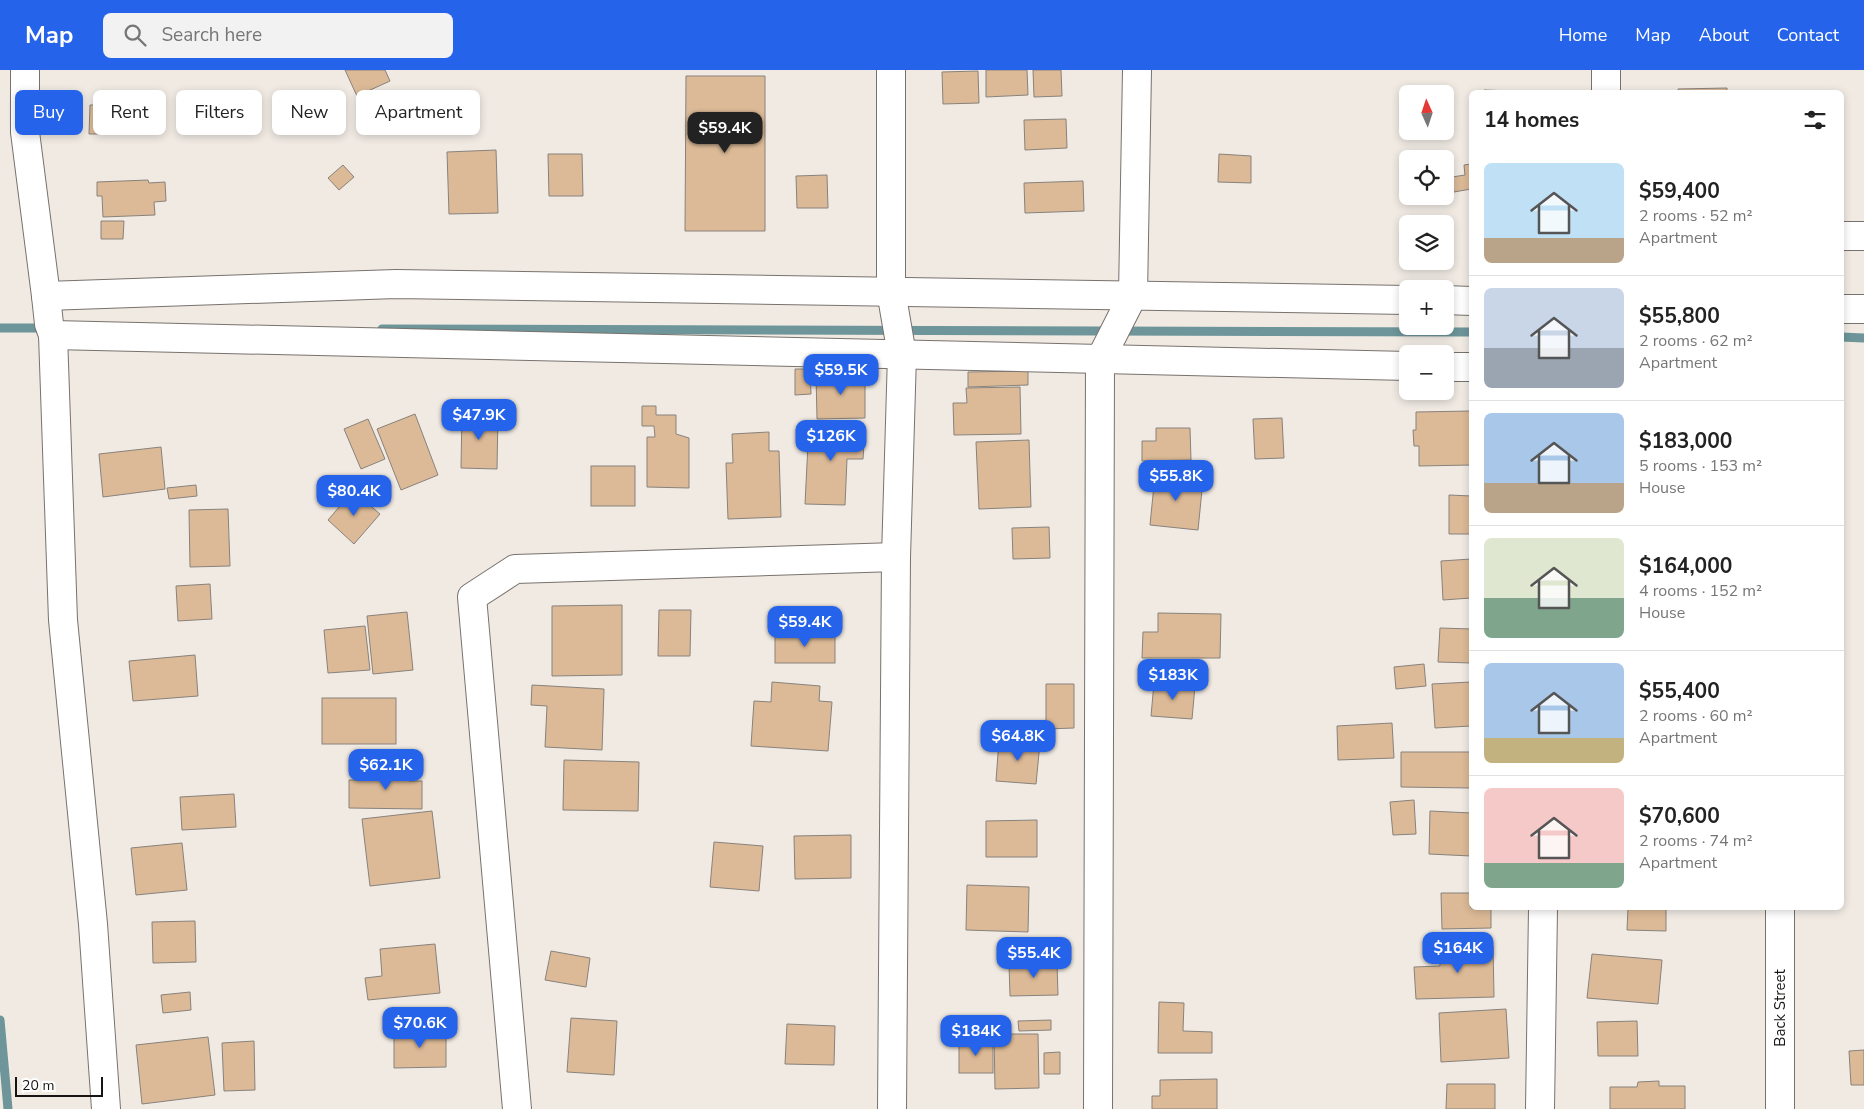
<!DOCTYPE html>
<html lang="en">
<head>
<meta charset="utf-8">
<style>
	body { margin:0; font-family:"Nunito Sans",sans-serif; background:#f2f2f2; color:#222; height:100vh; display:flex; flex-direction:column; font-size:19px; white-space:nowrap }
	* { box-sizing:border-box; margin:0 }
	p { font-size:16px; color:#767676 }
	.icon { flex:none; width:28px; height:28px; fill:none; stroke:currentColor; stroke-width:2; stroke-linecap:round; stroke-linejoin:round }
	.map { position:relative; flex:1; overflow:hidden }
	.panel { position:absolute; left:1469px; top:20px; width:375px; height:820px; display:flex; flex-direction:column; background:#fff; border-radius:8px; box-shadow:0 2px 8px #0003 }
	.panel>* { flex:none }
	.top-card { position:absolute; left:15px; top:20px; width:475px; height:45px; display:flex; gap:10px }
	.needle { width:32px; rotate:357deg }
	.controls { position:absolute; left:1399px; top:15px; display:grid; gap:10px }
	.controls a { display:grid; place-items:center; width:55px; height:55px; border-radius:8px; background:#fff; box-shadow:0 2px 8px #0003; font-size:25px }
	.scale { position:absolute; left:15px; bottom:12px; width:88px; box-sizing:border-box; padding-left:5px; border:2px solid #171513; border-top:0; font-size:14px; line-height:18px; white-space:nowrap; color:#171513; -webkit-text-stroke:4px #fff; paint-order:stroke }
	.price { position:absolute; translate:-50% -42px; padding:0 11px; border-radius:10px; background:#2563eb; color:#fff; font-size:16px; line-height:32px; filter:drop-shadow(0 1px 2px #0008) }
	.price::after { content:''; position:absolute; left:50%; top:30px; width:15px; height:11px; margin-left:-8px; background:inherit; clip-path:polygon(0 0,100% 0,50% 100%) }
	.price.current { background:#222; color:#fff }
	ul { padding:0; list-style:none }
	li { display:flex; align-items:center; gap:15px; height:125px; padding:0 15px }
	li+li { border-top:1px solid #e0e0e0 }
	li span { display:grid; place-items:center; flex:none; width:140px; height:100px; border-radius:8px; color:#555 }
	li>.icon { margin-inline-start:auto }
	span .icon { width:60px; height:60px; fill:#fffc; stroke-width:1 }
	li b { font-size:21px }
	h2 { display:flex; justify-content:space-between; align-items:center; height:60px; padding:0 15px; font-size:21px }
	.chip { padding:0 18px; border-radius:8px; background:#fff; box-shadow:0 2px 8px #0003; font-size:18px; line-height:45px }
	.chip.current { background:#2563eb; color:#fff }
	header { display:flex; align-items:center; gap:30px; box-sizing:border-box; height:70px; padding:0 25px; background:#2563eb; color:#fff }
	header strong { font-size:24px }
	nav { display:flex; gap:28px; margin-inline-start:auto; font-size:18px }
	.search { width:350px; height:45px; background:#f2f2f2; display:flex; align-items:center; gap:12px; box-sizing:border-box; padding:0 18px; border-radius:8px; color:#767676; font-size:19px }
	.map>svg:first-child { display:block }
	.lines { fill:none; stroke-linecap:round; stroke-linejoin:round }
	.stream { stroke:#6d959a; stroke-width:9 }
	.building { fill:#dcba97; stroke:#88827c }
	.minor-casing { stroke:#78726d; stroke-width:30 }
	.minor { stroke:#fff; stroke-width:28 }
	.labels { text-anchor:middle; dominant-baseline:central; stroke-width:4; stroke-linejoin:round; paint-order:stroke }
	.street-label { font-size:15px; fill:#171513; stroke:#fff }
</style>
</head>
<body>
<header>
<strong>Map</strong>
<div class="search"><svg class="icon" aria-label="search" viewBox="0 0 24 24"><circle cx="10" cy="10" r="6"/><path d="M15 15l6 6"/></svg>Search here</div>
<nav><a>Home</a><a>Map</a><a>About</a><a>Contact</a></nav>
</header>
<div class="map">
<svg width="1864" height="1039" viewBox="0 0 1864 1039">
	<rect width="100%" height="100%" fill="#f0eae3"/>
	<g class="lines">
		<g class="stream">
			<polyline points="0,258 46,258"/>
			<polyline points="382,259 1471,262"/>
			<polyline points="1841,267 1864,268"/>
			<polyline points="0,950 8,1039"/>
		</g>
	</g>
	<g class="building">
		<polygon points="345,0 385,0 390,11 357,26"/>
		<polygon points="986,0 1027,0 1028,25 986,27"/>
		<polygon points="1033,0 1061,0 1062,26 1034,27"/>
		<polygon points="978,1 979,33 943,34 942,2"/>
		<polygon points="686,6 765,6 765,161 685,161"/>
		<polygon points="1727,18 1727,22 1678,22 1678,19"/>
		<polygon points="1484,20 1541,22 1483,22"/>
		<polygon points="90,35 122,35 122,64 89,64"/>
		<polygon points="1066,49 1067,78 1025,80 1024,50"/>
		<polygon points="496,80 498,143 449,144 447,82"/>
		<polygon points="548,84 582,84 583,126 549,126"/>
		<polygon points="1219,84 1251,86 1251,113 1218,112"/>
		<polygon points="1471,94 1471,119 1454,122 1452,107 1465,105 1464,95"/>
		<polygon points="343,95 354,107 339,120 328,108"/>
		<polygon points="827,105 828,138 797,138 796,106"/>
		<polygon points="148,110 149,113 165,112 166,131 154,132 155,145 103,147 102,126 97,126 97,112"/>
		<polygon points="1083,111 1084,141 1025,143 1024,113"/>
		<polygon points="101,151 124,151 123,169 101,169"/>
		<polygon points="795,299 810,299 811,324 795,325"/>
		<polygon points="1028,301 1028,315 968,317 968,302"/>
		<polygon points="865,303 865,348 817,349 816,304"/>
		<polygon points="1020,317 1021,364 954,365 953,333 967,333 966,318"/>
		<polygon points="642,336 656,336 656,345 676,345 676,364 689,368 689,418 647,417 647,367 655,367 654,356 642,356"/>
		<polygon points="1471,341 1471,395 1419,396 1419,376 1414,376 1413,360 1416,360 1416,342"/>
		<polygon points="462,342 498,343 497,399 461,398"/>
		<polygon points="415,344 438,405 401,420 377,359"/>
		<polygon points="1282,348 1284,388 1255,389 1253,349"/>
		<polygon points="368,349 385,389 361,399 344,359"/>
		<polygon points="809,354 865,357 863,389 847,389 845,435 805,434"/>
		<polygon points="1156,358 1190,358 1191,390 1142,391 1142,371 1156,371"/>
		<polygon points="769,362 769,381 779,381 781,447 728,449 726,393 733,393 732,364"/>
		<polygon points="1029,370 1031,437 979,439 976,372"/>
		<polygon points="161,377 165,419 103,427 99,384"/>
		<rect x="591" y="396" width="44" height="40"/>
		<polygon points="1155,405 1203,410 1198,460 1150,455"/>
		<polygon points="196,415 197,426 169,429 167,418"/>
		<polygon points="353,421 380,444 354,474 328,450"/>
		<polygon points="1449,425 1471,426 1471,464 1449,464"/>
		<polygon points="228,439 230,496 190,497 189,440"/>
		<polygon points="1049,457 1050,488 1013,489 1012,458"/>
		<polygon points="1471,489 1471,528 1443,530 1441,491"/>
		<polygon points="210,514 212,549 178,551 176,516"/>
		<polygon points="622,535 622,605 552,606 552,536"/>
		<polygon points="659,540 691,540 690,586 658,586"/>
		<polygon points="407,542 413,600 373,604 367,546"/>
		<polygon points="1158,543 1221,544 1220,588 1142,588 1143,562 1158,562"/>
		<polygon points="365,556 370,600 328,603 324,560"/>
		<polygon points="1440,558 1471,559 1471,593 1438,592"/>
		<rect x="775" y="563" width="60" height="30"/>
		<polygon points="195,585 198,626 133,631 129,591"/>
		<polygon points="1424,594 1426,616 1396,619 1394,597"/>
		<polygon points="772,612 820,616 819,631 832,632 828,681 751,676 754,631 771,632"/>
		<polygon points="1471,612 1471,656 1435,658 1432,614"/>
		<polygon points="1154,613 1195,616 1192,649 1151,646"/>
		<polygon points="1046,614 1074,614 1074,658 1046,659"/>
		<polygon points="532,615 604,619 602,680 545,677 547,636 531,635"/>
		<rect x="322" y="628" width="74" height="46"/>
		<polygon points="1392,653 1394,688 1338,690 1337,656"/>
		<polygon points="999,670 1040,673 1036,714 996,711"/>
		<polygon points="1401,682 1471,682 1470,718 1401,717"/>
		<polygon points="564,690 639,692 638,741 563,740"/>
		<polygon points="373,698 409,699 409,711 422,711 422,739 349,738 349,710 373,710"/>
		<polygon points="234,724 236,757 182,760 180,727"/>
		<polygon points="1414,730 1416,764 1393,765 1390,732"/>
		<polygon points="432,741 440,808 370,816 362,749"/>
		<polygon points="1430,741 1471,743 1471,786 1429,784"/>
		<polygon points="1037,750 1037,787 986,787 986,751"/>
		<polygon points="851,765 851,808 795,809 794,766"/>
		<polygon points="714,772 763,776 759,821 710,817"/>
		<polygon points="182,773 187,820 136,825 131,778"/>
		<polygon points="967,815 1029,817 1028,862 966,860"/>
		<polygon points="1441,823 1471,823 1471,838 1491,838 1491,858 1442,859"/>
		<polygon points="1628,838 1666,838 1666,861 1627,860"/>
		<polygon points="195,851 196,892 153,893 152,852"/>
		<polygon points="435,874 440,923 368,930 365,908 382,906 380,879"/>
		<polygon points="1493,876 1494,927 1416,929 1414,897 1440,896 1439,877"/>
		<polygon points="551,881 590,888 586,917 545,910"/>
		<polygon points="1592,884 1662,890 1658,934 1587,928"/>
		<polygon points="1057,893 1058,925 1010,926 1009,894"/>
		<polygon points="190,922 191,940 163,943 161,925"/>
		<polygon points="1159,932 1184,933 1183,961 1212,962 1212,983 1158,983"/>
		<polygon points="1506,939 1509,988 1441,992 1439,943"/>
		<polygon points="571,948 617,951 614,1005 567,1002"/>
		<polygon points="1051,950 1051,960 1019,961 1018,951"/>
		<polygon points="1637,951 1638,986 1598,986 1597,952"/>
		<polygon points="787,954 835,956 834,995 785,994"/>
		<polygon points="446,959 446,997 394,998 394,960"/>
		<polygon points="994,964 1038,964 1039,1018 995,1019"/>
		<polygon points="208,967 215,1025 142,1034 136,975"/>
		<polygon points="254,971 255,1020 224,1021 222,973"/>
		<rect x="959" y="971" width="34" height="32"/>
		<polygon points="1864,980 1864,1015 1851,1015 1849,981"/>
		<polygon points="1060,982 1060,1004 1044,1004 1044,983"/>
		<polygon points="1217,1009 1217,1039 1152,1039 1152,1026 1160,1026 1160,1010"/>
		<polygon points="1659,1011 1659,1016 1685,1016 1685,1039 1610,1039 1610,1017 1637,1017 1638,1012"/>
		<polygon points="1447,1014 1495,1014 1495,1039 1446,1039"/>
	</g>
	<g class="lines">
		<g class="minor-casing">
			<g id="minor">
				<polyline points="25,0 25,62 46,226"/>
				<polyline points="891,0 891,221 902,285 896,487 892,1039"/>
				<polyline points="1606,22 1606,0"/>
				<polyline points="1841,166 1864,166"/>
				<polyline points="1445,230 1471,231"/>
				<polyline points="1841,239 1864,239"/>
				<polyline points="53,265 1408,296"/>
				<polyline points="1445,297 1471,297"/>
				<polyline points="106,1039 93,854 63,550 53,265 49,254 46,226 396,214 1408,230"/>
				<polyline points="517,1039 472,527 515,499 896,487"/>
				<polyline points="1098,1039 1100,290 1133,225 1137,0"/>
				<polyline points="1540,1039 1543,838"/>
				<polyline points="1780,1039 1780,838"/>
			</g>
		</g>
		<use href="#minor" class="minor"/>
	</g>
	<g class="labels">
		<g class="street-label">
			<text transform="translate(1780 938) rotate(-90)">Back Street</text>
		</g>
	</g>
</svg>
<div class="controls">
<a><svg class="needle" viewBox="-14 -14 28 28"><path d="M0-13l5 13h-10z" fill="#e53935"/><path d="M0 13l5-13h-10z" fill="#767676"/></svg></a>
<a><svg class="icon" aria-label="locate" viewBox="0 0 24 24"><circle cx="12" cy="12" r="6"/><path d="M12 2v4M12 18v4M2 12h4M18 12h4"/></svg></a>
<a><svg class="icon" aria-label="layers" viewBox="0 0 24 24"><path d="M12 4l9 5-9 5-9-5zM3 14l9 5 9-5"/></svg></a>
<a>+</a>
<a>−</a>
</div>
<div class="scale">20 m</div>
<b class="price current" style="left:725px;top:84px">$59.4K</b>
<b class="price" style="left:841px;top:326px">$59.5K</b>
<b class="price" style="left:479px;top:371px">$47.9K</b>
<b class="price" style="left:831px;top:392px">$126K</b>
<b class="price" style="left:1176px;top:432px">$55.8K</b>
<b class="price" style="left:354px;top:447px">$80.4K</b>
<b class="price" style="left:805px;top:578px">$59.4K</b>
<b class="price" style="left:1173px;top:631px">$183K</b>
<b class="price" style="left:1018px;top:692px">$64.8K</b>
<b class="price" style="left:386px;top:721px">$62.1K</b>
<b class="price" style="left:1458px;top:904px">$164K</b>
<b class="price" style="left:1034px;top:909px">$55.4K</b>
<b class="price" style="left:420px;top:979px">$70.6K</b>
<b class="price" style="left:976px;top:987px">$184K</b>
<div class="top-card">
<a class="chip current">Buy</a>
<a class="chip">Rent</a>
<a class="chip">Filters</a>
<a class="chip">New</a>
<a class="chip">Apartment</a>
</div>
<section class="panel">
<h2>14 homes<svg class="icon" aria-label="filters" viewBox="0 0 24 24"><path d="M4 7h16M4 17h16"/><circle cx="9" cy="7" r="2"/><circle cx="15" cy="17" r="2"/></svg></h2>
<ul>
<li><span style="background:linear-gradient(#bfe0f5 75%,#b9a48a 0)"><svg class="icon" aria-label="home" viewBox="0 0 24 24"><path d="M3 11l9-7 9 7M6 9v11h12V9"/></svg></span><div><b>$59,400</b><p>2 rooms · 52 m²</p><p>Apartment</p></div></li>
<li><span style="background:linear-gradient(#c9d6e8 60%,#9aa5b1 0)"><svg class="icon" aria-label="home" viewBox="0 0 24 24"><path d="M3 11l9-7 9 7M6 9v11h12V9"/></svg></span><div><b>$55,800</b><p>2 rooms · 62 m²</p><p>Apartment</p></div></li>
<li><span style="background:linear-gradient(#a9c7e8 70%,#b9a48a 0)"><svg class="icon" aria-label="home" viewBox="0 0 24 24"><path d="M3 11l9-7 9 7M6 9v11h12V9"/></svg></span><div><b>$183,000</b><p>5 rooms · 153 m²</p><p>House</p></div></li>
<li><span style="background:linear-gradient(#dfe7d0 60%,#7fa58c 0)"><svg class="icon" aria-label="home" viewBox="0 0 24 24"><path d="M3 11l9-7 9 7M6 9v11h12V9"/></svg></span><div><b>$164,000</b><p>4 rooms · 152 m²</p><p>House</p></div></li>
<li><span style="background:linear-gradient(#a9c7e8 75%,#c2b280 0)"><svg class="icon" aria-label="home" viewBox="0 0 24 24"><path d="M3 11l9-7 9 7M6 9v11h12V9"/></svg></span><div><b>$55,400</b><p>2 rooms · 60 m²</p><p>Apartment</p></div></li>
<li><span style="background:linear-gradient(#f6c9c9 75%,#7fa58c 0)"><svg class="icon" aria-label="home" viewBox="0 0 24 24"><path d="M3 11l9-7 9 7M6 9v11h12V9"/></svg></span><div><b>$70,600</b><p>2 rooms · 74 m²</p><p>Apartment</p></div></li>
</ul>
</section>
</div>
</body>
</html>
